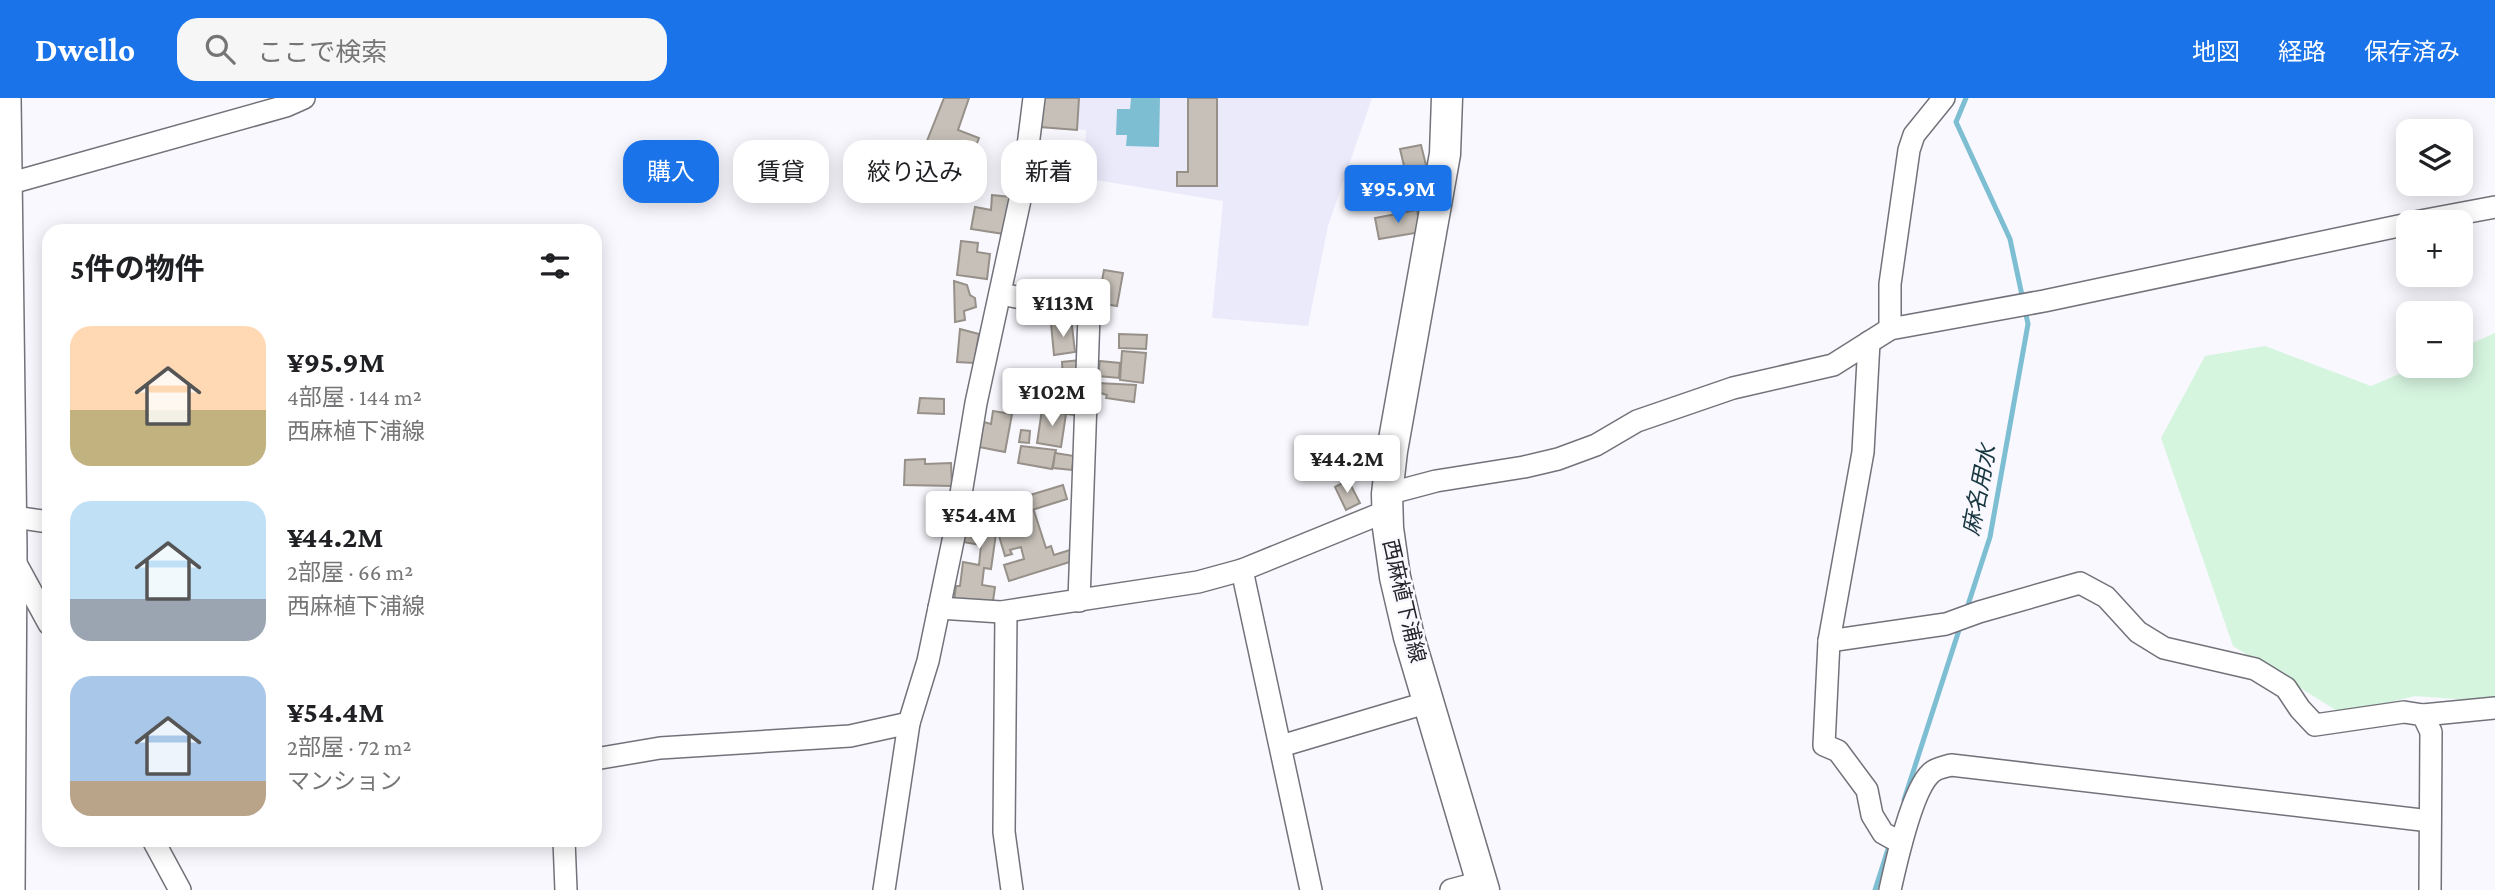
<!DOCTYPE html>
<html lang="ja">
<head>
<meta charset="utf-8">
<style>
	body { margin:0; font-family:"Crimson Pro","Noto Sans JP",serif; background:#f6f6f6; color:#202124; height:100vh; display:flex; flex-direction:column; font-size:26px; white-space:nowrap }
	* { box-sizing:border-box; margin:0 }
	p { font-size:23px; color:#757577 }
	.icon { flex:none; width:38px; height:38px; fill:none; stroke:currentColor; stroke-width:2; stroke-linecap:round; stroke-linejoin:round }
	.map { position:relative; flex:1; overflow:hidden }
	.side { position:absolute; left:42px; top:126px; width:560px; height:623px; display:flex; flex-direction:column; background:#fff; border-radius:21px; box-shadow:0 4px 18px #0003 }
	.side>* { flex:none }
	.banner { position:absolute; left:623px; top:42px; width:665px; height:63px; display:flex; gap:14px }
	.buttons { position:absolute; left:2396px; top:21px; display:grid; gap:14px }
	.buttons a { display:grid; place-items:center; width:77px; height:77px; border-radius:14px; background:#fff; box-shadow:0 4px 18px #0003; font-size:35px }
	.price { position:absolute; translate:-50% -60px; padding:0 16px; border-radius:7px; background:#fff; color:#222; font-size:23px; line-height:46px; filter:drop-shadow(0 2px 4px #0008) }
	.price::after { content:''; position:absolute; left:50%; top:42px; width:21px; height:16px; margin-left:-10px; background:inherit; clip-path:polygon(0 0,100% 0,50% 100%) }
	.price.current { background:#1a73e8; color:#fff }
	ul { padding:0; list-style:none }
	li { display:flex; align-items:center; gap:21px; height:175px; padding:0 28px }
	li span { display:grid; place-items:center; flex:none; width:196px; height:140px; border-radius:21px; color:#555 }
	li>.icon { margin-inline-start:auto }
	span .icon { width:84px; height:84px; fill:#fffc; stroke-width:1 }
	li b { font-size:30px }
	h2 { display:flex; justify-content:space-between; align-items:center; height:84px; padding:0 28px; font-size:30px }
	.tag { padding:0 24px; border-radius:21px; background:#fff; box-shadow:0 4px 18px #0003; font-size:24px; line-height:63px }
	.tag.current { background:#1a73e8; color:#fff }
	header { display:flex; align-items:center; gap:42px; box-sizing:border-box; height:98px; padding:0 35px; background:#1a73e8; color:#fff }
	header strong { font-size:33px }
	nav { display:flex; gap:38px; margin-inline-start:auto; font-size:24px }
	.search { width:490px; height:63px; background:#f6f6f6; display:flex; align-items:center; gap:18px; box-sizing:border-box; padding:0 24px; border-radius:21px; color:#757577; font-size:26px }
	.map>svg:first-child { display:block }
	.built { fill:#eaeafb }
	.green { fill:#d6f5df }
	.water { fill:#7ebed2 }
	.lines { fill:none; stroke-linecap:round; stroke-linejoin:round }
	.stream { stroke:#7ebed2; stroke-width:5 }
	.building { fill:#c6c0b8; stroke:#969089; stroke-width:2 }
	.minor-casing { stroke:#72727a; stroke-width:24 }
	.secondary-casing { stroke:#72727a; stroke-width:33 }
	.trunk-casing { stroke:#72727a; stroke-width:38 }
	.minor { stroke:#fff; stroke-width:21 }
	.secondary { stroke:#fff; stroke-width:30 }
	.trunk { stroke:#fff; stroke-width:35 }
	.labels { text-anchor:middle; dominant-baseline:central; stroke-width:5; stroke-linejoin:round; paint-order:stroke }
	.street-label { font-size:21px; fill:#242428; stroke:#f8f8fe }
	.water-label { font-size:23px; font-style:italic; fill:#183740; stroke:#f8f8fe }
</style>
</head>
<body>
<header>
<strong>Dwello</strong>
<div class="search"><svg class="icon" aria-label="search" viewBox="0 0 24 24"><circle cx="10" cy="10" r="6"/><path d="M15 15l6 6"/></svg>ここで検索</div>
<nav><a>地図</a><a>経路</a><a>保存済み</a></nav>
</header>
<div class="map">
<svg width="2495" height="792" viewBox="0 0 2495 792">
	<rect width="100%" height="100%" fill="#f8f8fe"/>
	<polygon class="built" points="1039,0 1372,0 1328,128 1308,228 1212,220 1223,103 1084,80 1086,32 1036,29"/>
	<polygon class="green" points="2495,235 2495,604 2415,598 2342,616 2233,548 2161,340 2205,258 2265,248 2371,288 2418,268 2460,268 2461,250"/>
	<polygon class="water" points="1131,0 1160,0 1159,49 1126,48 1127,37 1116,37 1117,11 1130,11"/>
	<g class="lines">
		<g class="stream">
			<polyline points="1966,0 1956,24 2010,141 2023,202"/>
			<polyline points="1966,513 1990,439 2028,226 2025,212"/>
			<polyline points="1904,702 1960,529"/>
			<polyline points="1875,792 1890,745"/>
		</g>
	</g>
	<g class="building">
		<polygon points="944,0 969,0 958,32 979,40 971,60 927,43"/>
		<polygon points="1042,0 1079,0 1077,32 1040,29"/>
		<polygon points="1188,0 1217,0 1217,88 1177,88 1177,74 1188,74"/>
		<polygon points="1421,47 1427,71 1406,76 1400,51"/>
		<polygon points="992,97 1010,99 1004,136 971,131 975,109 991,112"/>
		<polygon points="1417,112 1421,134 1379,141 1375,120"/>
		<polygon points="961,143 978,145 977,154 990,156 987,181 957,177"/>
		<polygon points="1104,172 1123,175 1117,208 1098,205"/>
		<polygon points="954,183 967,187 970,197 975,200 976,209 964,213 965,222 955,224"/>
		<polygon points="1059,224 1060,230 1072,228 1075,254 1054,257 1051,225"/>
		<polygon points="960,231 979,236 974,265 957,264"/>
		<polygon points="1119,236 1147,237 1146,251 1119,250"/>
		<polygon points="1122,253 1146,255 1143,285 1120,282"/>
		<polygon points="1080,262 1081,277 1063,281 1062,264"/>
		<polygon points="1100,263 1120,265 1119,280 1098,278"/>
		<polygon points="1011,279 1033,282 1029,308 1007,305"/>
		<polygon points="1097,285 1136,287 1134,304 1106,300 1107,297 1097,294"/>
		<polygon points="1069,296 1086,298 1083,318 1066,316"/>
		<polygon points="920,300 944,301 944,316 918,315"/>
		<polygon points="1042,312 1066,316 1061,349 1037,345"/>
		<polygon points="993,313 1012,316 1005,354 979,349 984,324 991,326"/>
		<polygon points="1021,332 1030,333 1029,345 1019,344"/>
		<polygon points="1021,348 1056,352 1052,371 1018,365"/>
		<polygon points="1055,355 1074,358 1072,372 1053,370"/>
		<polygon points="925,361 925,366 951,365 952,388 904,387 905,362"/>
		<polygon points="1348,382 1360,405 1346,412 1335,389"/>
		<polygon points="1063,387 1067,401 1032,412 1027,398"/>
		<polygon points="973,396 1001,400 991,471 984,470 982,487 995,489 992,510 954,504 956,488 960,488 963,464 979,467 981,447 963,444"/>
		<polygon points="1020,407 1023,416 1034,413 1046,450 1051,448 1054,457 1073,451 1076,462 1009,483 1004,467 1024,461 1021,449 1010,452 1012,456 1005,458 999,438 1016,432 1011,418 1014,417 1012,410"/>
	</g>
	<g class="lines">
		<g class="minor-casing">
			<g id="minor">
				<polyline points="4,87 286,8 304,0"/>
				<polyline points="2415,124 2495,109"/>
				<polyline points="1000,196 1084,211 1089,217 1079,503"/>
				<polyline points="1890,231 1890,186 1909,52 1914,37 1944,0"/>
				<polyline points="1869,244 1863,354 1829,543 1824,647 1838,653 1867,692 1872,717 1883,735 1901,745"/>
				<polyline points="1387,396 1436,383 1524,369 1558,361 1596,347 1637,323 1733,290 1833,267 1890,231 2044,203 2408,126"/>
				<polyline points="0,417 49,424"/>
				<polyline points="13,460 49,526"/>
				<polyline points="1242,472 1311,792"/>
				<polyline points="939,510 1001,514 1198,484 1242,472 1387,413"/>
				<polyline points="1006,514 1004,734 1012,792"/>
				<polyline points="1829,543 1946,526 1979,514 2080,485 2106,499 2138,534 2164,550 2255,571 2286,590 2300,611 2315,627 2404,614 2423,617 2431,634 2430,792"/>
				<polyline points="2423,617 2495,610"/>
				<polyline points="1281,648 1429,604"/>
				<polyline points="595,661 660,650 850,638 909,625"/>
				<polyline points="153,742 180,792"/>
				<polyline points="564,742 566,792"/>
				<polyline points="884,792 909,625 928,563 954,438 976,305 1023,88 1034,0"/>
				<polyline points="1451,792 1481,784"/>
				<path d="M1890,792C1896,765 1912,692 1931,675C1936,670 1945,669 1951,667L2430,723"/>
			</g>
		</g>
		<g class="secondary-casing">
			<polyline id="secondary" points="1447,0 1445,56 1392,353 1387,396 1388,430 1395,479 1409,539 1484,792"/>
		</g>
		<g class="trunk-casing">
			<polyline id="trunk" points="3,0 9,452 7,792"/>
		</g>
		<use href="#minor" class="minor"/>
		<use href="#secondary" class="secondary"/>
		<use href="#trunk" class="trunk"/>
	</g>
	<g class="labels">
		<g class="street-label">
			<text transform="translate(1404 503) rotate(77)">西麻植下浦線</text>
		</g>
		<g class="water-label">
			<text transform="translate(1979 392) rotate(-79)">麻名用水</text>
		</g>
	</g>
</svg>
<div class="buttons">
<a><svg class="icon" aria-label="layers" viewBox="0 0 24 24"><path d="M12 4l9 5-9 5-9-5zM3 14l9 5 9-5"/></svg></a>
<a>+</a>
<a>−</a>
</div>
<b class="price current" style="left:1398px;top:127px">¥95.9M</b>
<b class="price" style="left:1063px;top:241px">¥113M</b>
<b class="price" style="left:1052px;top:330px">¥102M</b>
<b class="price" style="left:1347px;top:397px">¥44.2M</b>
<b class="price" style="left:979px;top:453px">¥54.4M</b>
<div class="banner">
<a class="tag current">購入</a>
<a class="tag">賃貸</a>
<a class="tag">絞り込み</a>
<a class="tag">新着</a>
</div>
<section class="side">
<h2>5件の物件<svg class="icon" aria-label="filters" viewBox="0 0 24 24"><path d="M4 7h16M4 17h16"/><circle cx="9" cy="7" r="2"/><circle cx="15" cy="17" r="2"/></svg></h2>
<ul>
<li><span style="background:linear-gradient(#ffd9b3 60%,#c2b280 0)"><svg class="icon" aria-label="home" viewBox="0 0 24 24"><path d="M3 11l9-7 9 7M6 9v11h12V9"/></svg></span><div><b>¥95.9M</b><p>4部屋 · 144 m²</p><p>西麻植下浦線</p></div></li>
<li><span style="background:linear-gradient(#bfe0f5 70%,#9aa5b1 0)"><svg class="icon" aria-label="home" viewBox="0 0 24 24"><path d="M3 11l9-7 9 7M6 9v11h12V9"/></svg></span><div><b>¥44.2M</b><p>2部屋 · 66 m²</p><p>西麻植下浦線</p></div></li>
<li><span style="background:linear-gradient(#a9c7e8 75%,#b9a48a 0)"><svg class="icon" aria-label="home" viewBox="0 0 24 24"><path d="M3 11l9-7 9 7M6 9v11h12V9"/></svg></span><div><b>¥54.4M</b><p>2部屋 · 72 m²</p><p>マンション</p></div></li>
</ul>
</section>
</div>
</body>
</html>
